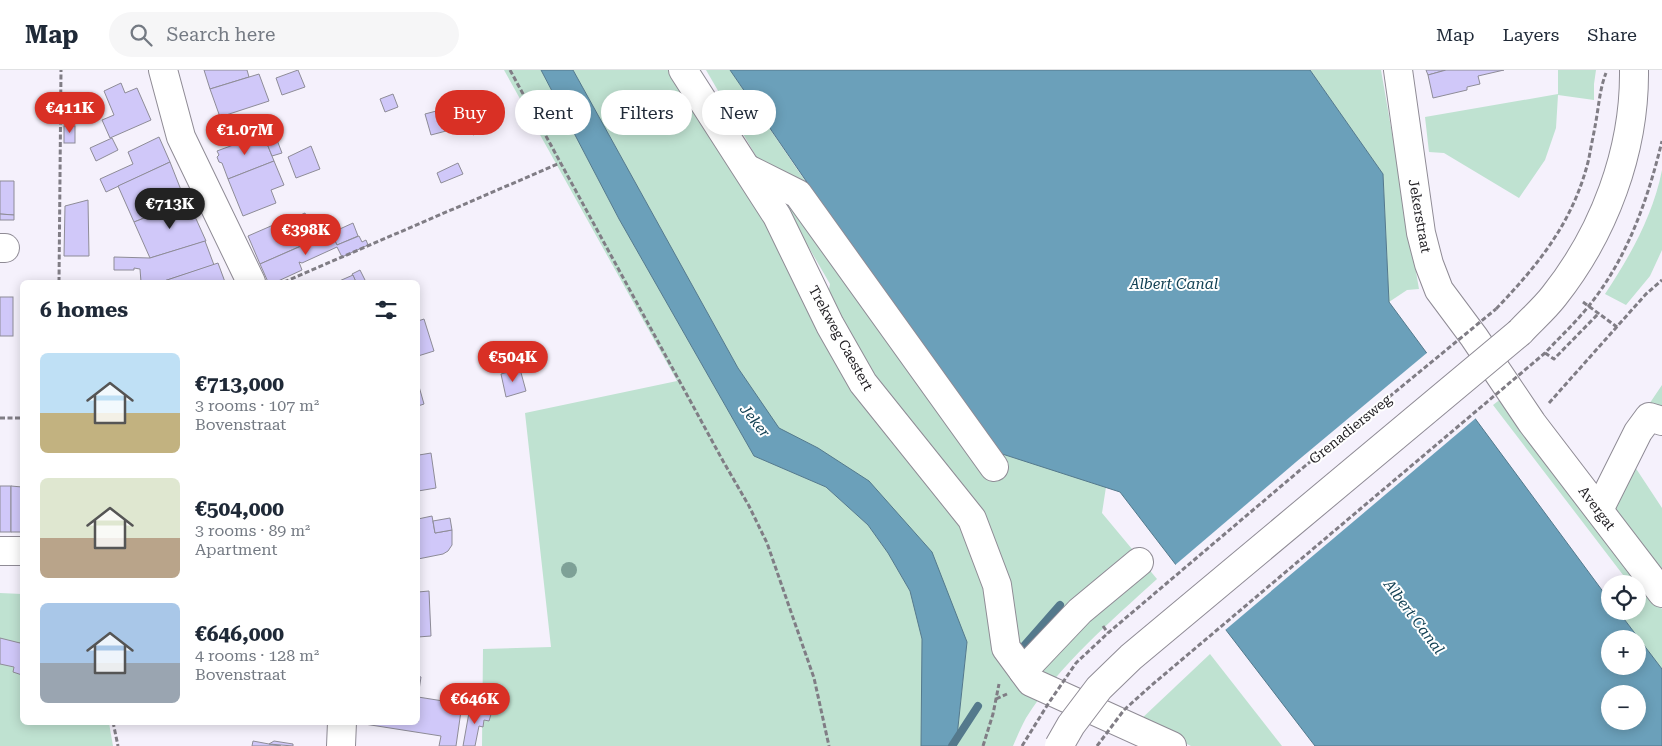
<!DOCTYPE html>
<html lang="en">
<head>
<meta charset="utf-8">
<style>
	body { margin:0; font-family:"Roboto Serif",serif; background:#f6f6f7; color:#1f2937; height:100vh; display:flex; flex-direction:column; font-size:19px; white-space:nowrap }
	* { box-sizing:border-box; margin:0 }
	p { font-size:16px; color:#747a83 }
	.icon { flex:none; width:28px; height:28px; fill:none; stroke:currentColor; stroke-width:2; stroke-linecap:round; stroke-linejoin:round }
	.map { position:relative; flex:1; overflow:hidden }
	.sheet { position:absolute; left:20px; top:210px; width:400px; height:445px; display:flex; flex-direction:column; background:#fff; border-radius:8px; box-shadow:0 2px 12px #0003 }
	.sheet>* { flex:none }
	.hud { position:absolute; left:435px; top:20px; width:475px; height:45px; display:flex; gap:10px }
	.controls { position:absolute; left:1601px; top:505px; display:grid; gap:10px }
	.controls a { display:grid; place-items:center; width:45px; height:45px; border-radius:50%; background:#fff; box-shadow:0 2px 12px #0003; font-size:25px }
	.price { position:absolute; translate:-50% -42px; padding:0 11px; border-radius:18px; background:#d93025; color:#fff; font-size:16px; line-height:32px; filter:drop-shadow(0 1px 2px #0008) }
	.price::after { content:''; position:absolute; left:50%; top:30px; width:15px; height:11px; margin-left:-8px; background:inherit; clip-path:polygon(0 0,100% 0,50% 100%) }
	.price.selected { background:#222; color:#fff }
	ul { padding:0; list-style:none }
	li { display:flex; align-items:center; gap:15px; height:125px; padding:0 20px }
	li span { display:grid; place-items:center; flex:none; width:140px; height:100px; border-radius:8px; color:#555 }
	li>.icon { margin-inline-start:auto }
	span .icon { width:60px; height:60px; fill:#fffc; stroke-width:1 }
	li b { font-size:21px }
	h2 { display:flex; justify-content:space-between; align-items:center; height:60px; padding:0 20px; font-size:21px }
	.chip { padding:0 18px; border-radius:22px; background:#fff; box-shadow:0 2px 12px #0003; font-size:18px; line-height:45px }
	.chip.selected { background:#d93025; color:#fff }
	header { display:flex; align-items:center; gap:30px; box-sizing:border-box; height:70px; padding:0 25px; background:#fff; border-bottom:1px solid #e0e1e3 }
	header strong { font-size:24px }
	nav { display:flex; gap:28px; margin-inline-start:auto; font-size:18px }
	.search { width:350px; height:45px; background:#f6f6f7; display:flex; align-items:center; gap:12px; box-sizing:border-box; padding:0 18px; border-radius:28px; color:#747a83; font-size:19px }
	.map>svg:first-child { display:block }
	.green { fill:#bfe2d1 }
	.water { fill:#6ba0ba; stroke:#54798c; fill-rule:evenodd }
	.pier { fill:#f5f1fc }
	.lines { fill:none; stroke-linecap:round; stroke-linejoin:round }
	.stream { stroke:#54798c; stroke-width:8 }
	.building { fill:#d0c8f9; stroke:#8e8c97 }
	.minor-casing { stroke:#8f8b95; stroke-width:30 }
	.major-casing { stroke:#8f8b95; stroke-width:30 }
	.path { stroke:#807d85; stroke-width:3; stroke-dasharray:5 2.5; stroke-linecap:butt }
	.minor { stroke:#fff; stroke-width:28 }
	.major { stroke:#fff; stroke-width:28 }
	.major-bridge-casing { stroke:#8f8b95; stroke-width:30; stroke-linecap:butt }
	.path-bridge { stroke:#807d85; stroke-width:3; stroke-dasharray:5 2.5; stroke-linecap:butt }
	.major-bridge { stroke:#fff; stroke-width:28 }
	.tree { fill:#7ea197 }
	.labels { text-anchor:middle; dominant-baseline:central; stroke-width:4; stroke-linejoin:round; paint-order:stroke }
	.street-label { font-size:14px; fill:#1f1d21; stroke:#fff }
	.water-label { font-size:15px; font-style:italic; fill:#144255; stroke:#fff }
</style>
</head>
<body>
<header>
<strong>Map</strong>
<div class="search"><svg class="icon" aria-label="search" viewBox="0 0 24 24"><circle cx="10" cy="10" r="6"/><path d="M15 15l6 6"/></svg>Search here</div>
<nav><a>Map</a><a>Layers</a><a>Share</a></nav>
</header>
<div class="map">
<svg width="1662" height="676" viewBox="0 0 1662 676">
	<rect width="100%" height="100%" fill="#f5f1fc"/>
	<g class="green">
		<polygon points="504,0 541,0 619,149 754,386 826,417 868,455 888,483 910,521 922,569 921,676 482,676 483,579 551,577 525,343 677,311"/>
		<path d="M573,0H674L745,106L822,255L830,214L706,0H730L799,102L996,382L1106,417L1102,443L1157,509C1110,552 1060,594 1026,648C1021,657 1017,667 1013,676H956L967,572L818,378L779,359L738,298Z"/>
		<polygon points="1310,0 1381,0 1419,219 1407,220 1389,232 1383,104"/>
		<polygon points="1558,0 1596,0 1594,14 1594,30 1558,25 1556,58 1545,90 1519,128 1444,83 1429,82 1425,47 1558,24"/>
		<path d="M1662,100V180L1650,206L1626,235L1605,224C1630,186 1653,146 1662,100Z"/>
		<polygon points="1662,315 1662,345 1635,397 1662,438 1662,506 1648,489 1596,413"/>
		<polygon points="1502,328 1662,539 1662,599 1618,541 1638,541 1638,514 1630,514 1493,335"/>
		<polygon points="0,523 22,524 22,652 109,653 113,676 0,676"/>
		<polygon points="1210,584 1282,676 1191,676 1139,651"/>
	</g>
	<g class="water">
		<polygon points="541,0 573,0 738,298 779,358 818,378 869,411 932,482 967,572 956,676 921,676 922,569 910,521 888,483 868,455 826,417 754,386 619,149"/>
		<path d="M730,0H1310L1383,104L1389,232L1610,531V541H1618L1662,599V676H1315L1120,422L996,382L900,248ZM1610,569H1638V596H1610ZM1610,624H1638V651H1610Z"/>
	</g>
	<polygon class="pier" points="1428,282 1476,348 1224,561 1174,496 1296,392"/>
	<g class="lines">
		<g class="stream">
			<polyline points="1024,576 1060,535"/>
			<polyline points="952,676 978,636"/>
		</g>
	</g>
	<g class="building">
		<polygon points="204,0 247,0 249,7 210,19"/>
		<polygon points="298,0 305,17 282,25 276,8"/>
		<polygon points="1426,0 1446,0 1428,5"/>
		<polygon points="1446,0 1504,0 1478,6 1480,14 1467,17 1467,20 1433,28 1428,5"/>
		<polygon points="259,4 269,31 220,47 210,19"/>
		<polygon points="121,13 125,23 137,18 151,50 110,68 102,50 114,45 104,21"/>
		<polygon points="393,24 398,37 385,42 380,29"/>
		<polygon points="493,38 500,53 473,65 466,51"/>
		<polygon points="440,40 446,61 431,65 425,44"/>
		<rect x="64" y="56" width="11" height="17"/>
		<polygon points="263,64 274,91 228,109 222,93 219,92 217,87 219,85 217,81"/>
		<polygon points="159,67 170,92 106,122 100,109 133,94 128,82"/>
		<polygon points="112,68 118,80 96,91 90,78"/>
		<polygon points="273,68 274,71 277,70 282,83 272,86 266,71"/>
		<polygon points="311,76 320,99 296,108 288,87"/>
		<polygon points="274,91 284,115 271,120 276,133 243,146 228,109"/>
		<polygon points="170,92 181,120 188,131 134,152 118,116"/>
		<polygon points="458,93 463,104 441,113 437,103"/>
		<polygon points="0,111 14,111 14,145 0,144"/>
		<polygon points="88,130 89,186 64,186 65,136"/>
		<polygon points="188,131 206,171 150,188 134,152"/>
		<polygon points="305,143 311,157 326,150 329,155 336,152 339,159 260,194 248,166 294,146 294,148"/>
		<polygon points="0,144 14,145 14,150 0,150"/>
		<polygon points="353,153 358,166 337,175 331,163"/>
		<polygon points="331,163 337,175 359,166 362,172 366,170 368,175 342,187 337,177 302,193 299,192 302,200 276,212 268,212 260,194"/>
		<polygon points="205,171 214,195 161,212 141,212 140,199 134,198 134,200 114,200 114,187 150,188"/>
		<polygon points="218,193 225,212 150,212 161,212"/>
		<polygon points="360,200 366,212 356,212 352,204"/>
		<polygon points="353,205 356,212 337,212"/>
		<rect x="0" y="227" width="13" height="39"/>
		<polygon points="424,249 434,281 418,286 418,251"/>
		<polygon points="520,299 526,321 506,327 501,304"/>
		<polygon points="418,313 424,334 418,336"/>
		<polygon points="418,381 419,385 431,383 436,418 418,421"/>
		<rect x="0" y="416" width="11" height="46"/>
		<polygon points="11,416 22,417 22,462 11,462"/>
		<polygon points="432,446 435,463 452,460 452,475 448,481 443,484 418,489 418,449"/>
		<polygon points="450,448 452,460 435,463 433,451"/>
		<polygon points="429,521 431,566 418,567 418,522"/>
		<polygon points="22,567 22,605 13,602 14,597 0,594 0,568 20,573"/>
		<polygon points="418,606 421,607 418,627 462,634 456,676 439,676 441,666 358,653 418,652"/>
		<polygon points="470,637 492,641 489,651 484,650 483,657 479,656 475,676 463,676"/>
		<polygon points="253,671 269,674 281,676 252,676"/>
		<polygon points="274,671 293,674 293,676 269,674"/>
	</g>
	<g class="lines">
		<g class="minor-casing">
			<g id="minor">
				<polyline points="163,0 181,67 251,212"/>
				<polyline points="683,0 777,146 830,255 863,313 972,449 997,515 1006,578 1031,612 1172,676"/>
				<polyline points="1398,0 1421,163 1429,194 1439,220 1474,267 1532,353 1662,523"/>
				<polyline points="748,99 798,124 994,397"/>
				<polyline points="0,178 5,178"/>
				<polyline points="1599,440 1638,362 1649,347 1662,351"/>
				<polyline points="0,481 22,481"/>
				<polyline points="1023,601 1080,541 1139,492"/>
				<polyline points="341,676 342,652"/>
			</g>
		</g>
		<g class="major-casing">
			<path id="major" d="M1520,262C1531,250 1544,239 1554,226C1604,163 1635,81 1634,0"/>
		</g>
		<g class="path">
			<polyline points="510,0 723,391 749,436 767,473 814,608 829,676"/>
			<polyline points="59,212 61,0"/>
			<polyline points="284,212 560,93"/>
			<polyline points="1583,232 1617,257"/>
			<path d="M1496,239C1539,194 1574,151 1589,88C1591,76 1594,63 1596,51C1599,34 1600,18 1606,3"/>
			<polyline points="1545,283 1554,289 1599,243"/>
			<polyline points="1549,333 1646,224 1662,210"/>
			<polyline points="0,348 22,348"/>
			<polyline points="1103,556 1108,563"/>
			<polyline points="996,629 1007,624"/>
			<polyline points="113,652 118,676"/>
			<polyline points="983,676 993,644 999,614"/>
		</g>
		<use href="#minor" class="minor"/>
		<use href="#major" class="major"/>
		<g class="major-bridge-casing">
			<polyline id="major-bridge" points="1059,676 1071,655 1099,618 1131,587 1520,262"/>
		</g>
		<g class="path-bridge">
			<polyline points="1022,676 1048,634 1076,593 1108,563 1299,401 1496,239"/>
			<path d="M1097,676L1124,640L1153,614L1545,283C1557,270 1570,258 1582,244C1625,195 1647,133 1662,71"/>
		</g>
		<use href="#major-bridge" class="major-bridge"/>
	</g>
	<circle class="tree" cx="569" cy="500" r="8"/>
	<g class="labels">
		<g class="street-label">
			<text transform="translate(1420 146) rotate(80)">Jekerstraat</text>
			<text transform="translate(841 268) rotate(61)">Trekweg Caestert</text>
			<text transform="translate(1350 359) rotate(-39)">Grenadiersweg</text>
			<text transform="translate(1597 438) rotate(53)">Avergat</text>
		</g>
		<g class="water-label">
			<text x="1174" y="214">Albert Canal</text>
			<text transform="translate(755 351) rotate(51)">Jeker</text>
			<text transform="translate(1414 547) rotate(53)">Albert Canal</text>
		</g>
	</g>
</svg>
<div class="controls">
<a><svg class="icon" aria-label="locate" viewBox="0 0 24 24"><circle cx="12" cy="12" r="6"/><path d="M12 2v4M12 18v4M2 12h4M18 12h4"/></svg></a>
<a>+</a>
<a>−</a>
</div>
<b class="price" style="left:70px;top:64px">€411K</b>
<b class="price" style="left:245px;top:86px">€1.07M</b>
<b class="price selected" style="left:170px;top:160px">€713K</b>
<b class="price" style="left:306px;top:186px">€398K</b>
<b class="price" style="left:513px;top:313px">€504K</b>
<b class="price" style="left:475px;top:655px">€646K</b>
<div class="hud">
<a class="chip selected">Buy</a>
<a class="chip">Rent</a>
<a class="chip">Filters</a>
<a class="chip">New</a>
</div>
<section class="sheet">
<h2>6 homes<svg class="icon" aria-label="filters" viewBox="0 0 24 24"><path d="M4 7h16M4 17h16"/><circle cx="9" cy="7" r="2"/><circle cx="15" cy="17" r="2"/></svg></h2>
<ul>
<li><span style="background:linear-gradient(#bfe0f5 60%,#c2b280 0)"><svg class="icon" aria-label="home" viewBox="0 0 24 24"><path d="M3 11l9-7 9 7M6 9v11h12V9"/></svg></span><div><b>€713,000</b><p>3 rooms · 107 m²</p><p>Bovenstraat</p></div></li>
<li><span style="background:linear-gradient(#dfe7d0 60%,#b9a48a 0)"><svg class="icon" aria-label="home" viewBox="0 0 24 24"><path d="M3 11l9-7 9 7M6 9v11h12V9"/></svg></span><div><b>€504,000</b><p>3 rooms · 89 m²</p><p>Apartment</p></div></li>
<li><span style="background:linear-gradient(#a9c7e8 60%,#9aa5b1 0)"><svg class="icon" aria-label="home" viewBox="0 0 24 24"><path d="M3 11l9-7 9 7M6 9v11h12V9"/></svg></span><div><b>€646,000</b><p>4 rooms · 128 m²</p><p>Bovenstraat</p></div></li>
</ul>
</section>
</div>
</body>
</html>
